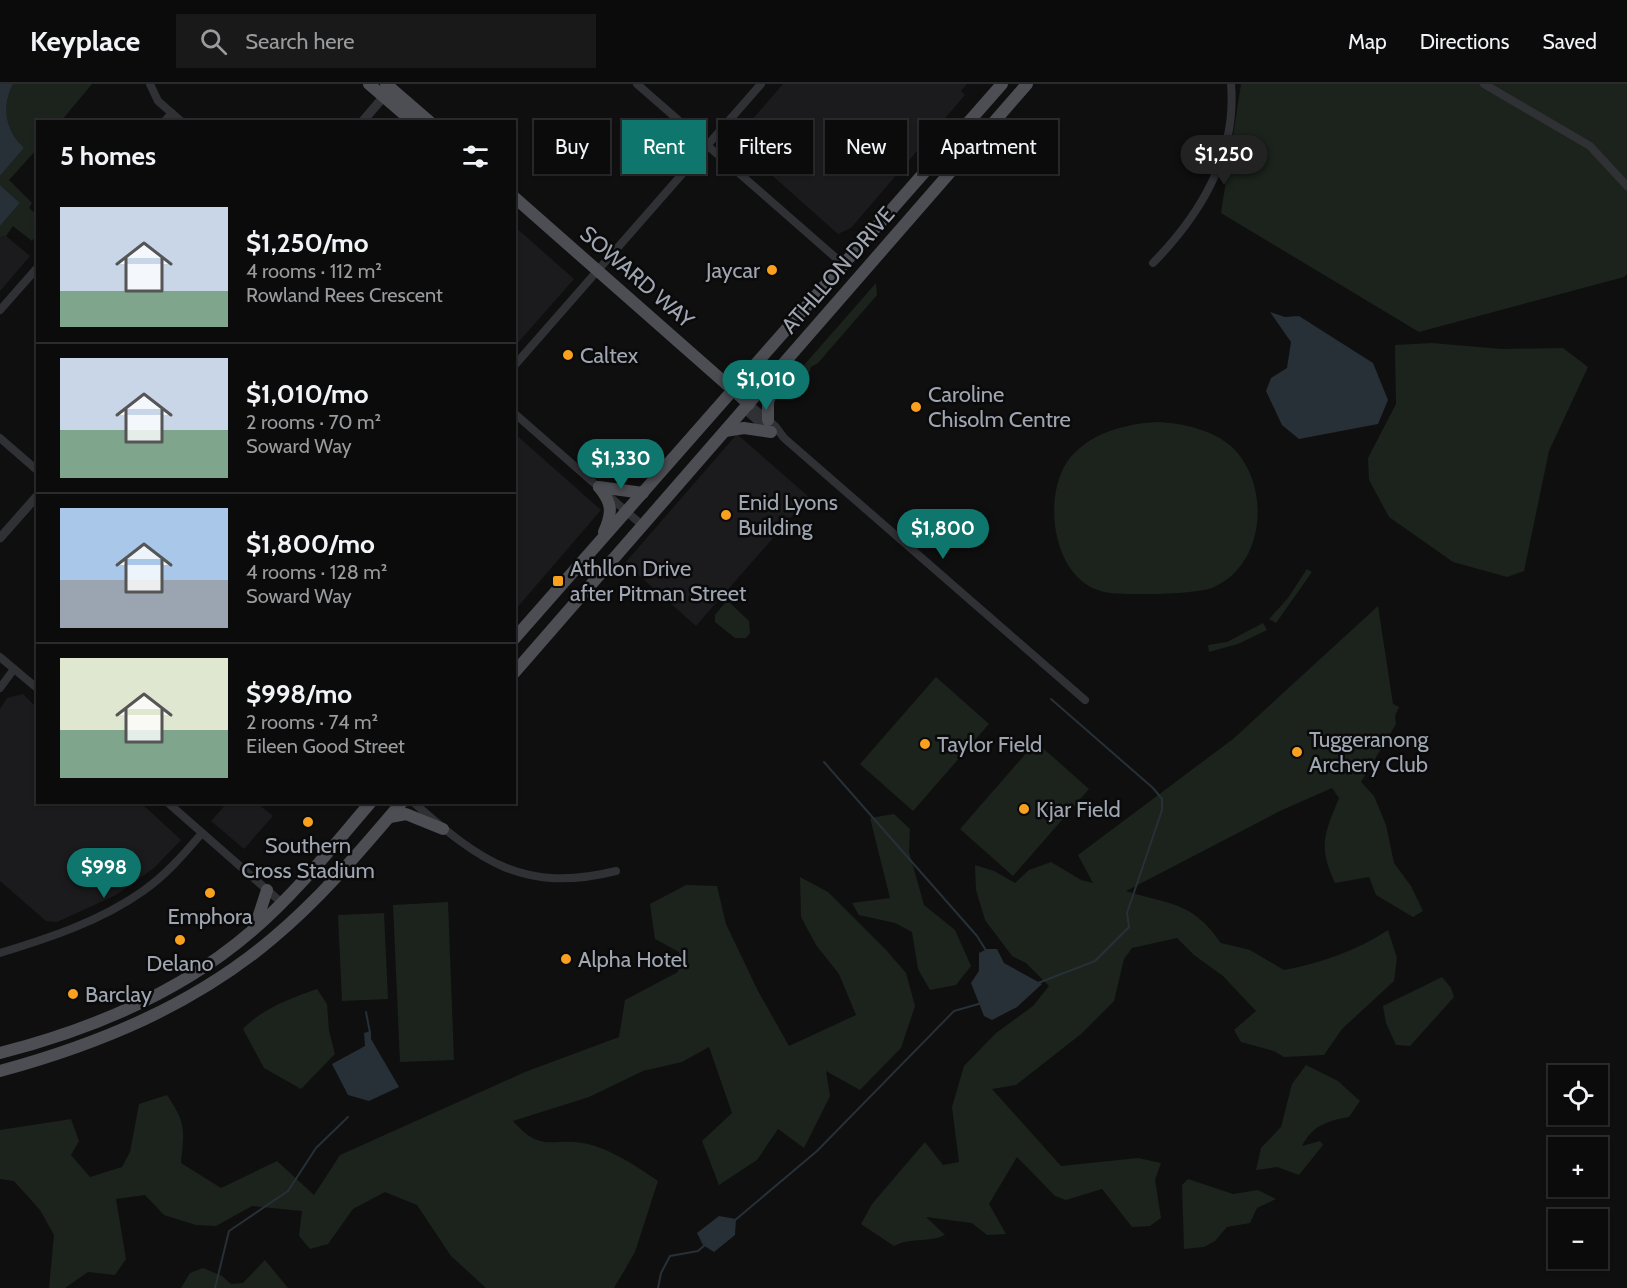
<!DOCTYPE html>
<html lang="en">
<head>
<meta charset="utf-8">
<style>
	body { margin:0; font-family:Cabin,sans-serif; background:#19191a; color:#f1f3f6; height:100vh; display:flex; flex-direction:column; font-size:22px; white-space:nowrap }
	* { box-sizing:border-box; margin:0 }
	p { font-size:20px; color:#9a9b9d }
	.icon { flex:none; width:33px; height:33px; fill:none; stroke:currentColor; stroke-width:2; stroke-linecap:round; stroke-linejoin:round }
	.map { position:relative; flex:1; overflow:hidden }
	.drawer { position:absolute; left:36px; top:36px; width:480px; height:684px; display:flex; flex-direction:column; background:#0b0b0c; border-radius:0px; box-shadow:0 2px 4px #0004,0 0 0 2px #2b2b2d }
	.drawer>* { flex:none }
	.top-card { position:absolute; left:534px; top:36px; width:570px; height:54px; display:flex; gap:12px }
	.tools { position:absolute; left:1548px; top:981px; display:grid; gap:12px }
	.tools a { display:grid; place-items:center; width:60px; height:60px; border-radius:0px; background:#0b0b0c; box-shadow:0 2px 4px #0004,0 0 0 2px #2b2b2d; font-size:30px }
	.price { position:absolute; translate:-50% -51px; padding:0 14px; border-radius:21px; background:#0f766e; color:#fff; font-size:20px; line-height:39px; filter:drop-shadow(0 2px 3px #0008) }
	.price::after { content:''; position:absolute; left:50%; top:36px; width:18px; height:14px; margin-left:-9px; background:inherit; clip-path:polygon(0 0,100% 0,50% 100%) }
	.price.on { background:#222; color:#fff }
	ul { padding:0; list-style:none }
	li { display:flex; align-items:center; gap:18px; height:150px; padding:0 24px }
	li+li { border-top:2px solid #2b2b2d }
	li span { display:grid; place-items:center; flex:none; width:168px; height:120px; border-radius:0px; color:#555 }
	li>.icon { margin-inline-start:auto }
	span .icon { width:72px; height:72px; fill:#fffc; stroke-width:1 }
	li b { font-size:26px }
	h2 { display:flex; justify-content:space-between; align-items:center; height:72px; padding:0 24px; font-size:26px }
	.chip { padding:0 21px; border-radius:0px; background:#0b0b0c; box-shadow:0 2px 4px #0004,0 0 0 2px #2b2b2d; font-size:21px; line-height:54px }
	.chip.on { background:#0f766e; color:#fff }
	header { display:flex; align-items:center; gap:36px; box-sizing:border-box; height:84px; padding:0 30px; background:#0b0b0c; border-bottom:2px solid #2b2b2d }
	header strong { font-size:28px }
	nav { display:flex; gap:33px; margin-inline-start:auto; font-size:21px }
	.search { width:420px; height:54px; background:#19191a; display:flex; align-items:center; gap:15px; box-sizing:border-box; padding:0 21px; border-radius:0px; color:#9a9b9d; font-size:22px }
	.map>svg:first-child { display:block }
	.built { fill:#1b1b1d }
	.green { fill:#1b231c }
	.water { fill:#273036 }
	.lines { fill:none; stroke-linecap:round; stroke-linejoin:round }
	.stream { stroke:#273036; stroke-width:2 }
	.minor { stroke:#303135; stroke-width:8 }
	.tertiary { stroke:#303135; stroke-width:9 }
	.primary { stroke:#4c4e54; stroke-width:12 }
	.poi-dot { fill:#f9a01e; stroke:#0a0a0b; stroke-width:2 }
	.labels { text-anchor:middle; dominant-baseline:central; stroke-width:5; stroke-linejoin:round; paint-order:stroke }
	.poi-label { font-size:22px; fill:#9fa6b2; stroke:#0a0a0b; text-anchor:start }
	.street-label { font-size:22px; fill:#9fa6b2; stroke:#0a0a0b }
</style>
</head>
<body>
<header>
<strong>Keyplace</strong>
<div class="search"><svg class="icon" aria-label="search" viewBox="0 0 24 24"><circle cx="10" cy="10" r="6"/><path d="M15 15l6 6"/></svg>Search here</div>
<nav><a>Map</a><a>Directions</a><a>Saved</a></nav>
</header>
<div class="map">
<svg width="1627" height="1204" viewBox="0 0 1627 1204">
	<rect width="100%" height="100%" fill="#0f0f10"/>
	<g class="built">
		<polygon points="783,0 967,0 961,7 965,11 851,144 838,150 739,62 737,53"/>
		<polygon points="515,143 574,195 515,262"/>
		<polygon points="6,152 30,172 0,207 0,153"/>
		<polygon points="515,350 601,426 515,526"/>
		<polygon points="737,350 809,413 696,542 625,479"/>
		<polygon points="23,610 37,624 38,718 141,719 181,756 154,784 116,811 57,838 46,837 0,797 0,625 7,614"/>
		<polygon points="227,719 257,719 273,732 244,765 211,737"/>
	</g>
	<g class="green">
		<path d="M13,0H92L61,37L38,38L37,65L9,96L32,119L29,124L37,131V159L33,155L32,157L13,142L6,152L0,153V142L20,119L0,101V92L24,64C6,45 1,24 13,0Z"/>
		<polygon points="1241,0 1627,0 1627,190 1624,193 1419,248 1221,129"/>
		<polygon points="876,199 877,211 818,279 811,283 805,301 794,304 791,296"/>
		<polygon points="1432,259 1502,265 1563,264 1588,283 1549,367 1524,487 1507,493 1453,478 1389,433 1369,396 1368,374 1396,320 1395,261"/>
		<path d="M1160,338C1185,340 1213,346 1232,363C1271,400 1266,480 1214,503C1198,511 1129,511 1110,509C1054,503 1041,417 1067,378C1087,349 1127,339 1160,338Z"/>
		<polygon points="1307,485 1312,488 1276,539 1269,535 1288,514"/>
		<polygon points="725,519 730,519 749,537 750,549 746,554 735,554 715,538 715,531"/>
		<path d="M1378,522L1393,620L1399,623L1395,632L1396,640L1361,698L1374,712L1386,741L1394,779L1411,802L1423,827L1413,833L1376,811L1369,793L1335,799C1318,762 1324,751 1339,714L1332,704L1280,727L1126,807C1170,821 1192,817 1221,859L1250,866L1284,886C1321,879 1356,867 1388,846L1397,874L1394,897L1342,945L1324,971L1284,973L1274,967L1241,958L1234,946L1256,927L1223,892L1194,871L1177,854L1132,864L1124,875L1114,917L1081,950L1016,1001L992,1005L1061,1082L1138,1074L1161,1079L1155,1096L1161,1134L1150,1142L1132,1143L1102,1105L1066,1116L1055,1112L1017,1073L989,1120L1006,1150L987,1151L972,1139L926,1133L945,1151C929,1159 911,1153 894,1162L861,1140L872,1120L925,1058L943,1081L959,1078L952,1023L964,982L996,949L1033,922L1049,902L1026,879L1012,872L985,836L976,806L975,781L994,787L1015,799L1029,786L1051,778L1081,796L1093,799L1078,771L1233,655Z"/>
		<polygon points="1263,539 1267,546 1238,560 1209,568 1208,561 1227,558"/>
		<polygon points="936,593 989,640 913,727 860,680"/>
		<polygon points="1036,658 1089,705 1013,792 960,745"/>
		<polygon points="894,730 910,745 909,768 924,821 955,846 971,882 956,901 930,906 918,885 912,848 895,839 859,831 852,819 890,814 870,734"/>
		<path d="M800,793L828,808L887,867L906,889L915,922L901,964L860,1006L826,987L830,1012L804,1064L778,1045L757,1076L719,1101L702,1057L732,1029L709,963L682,978L643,987L589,1013L513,1037C543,1071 552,1052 588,1060C612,1066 638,1083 658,1097L635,1168L614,1204H486L451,1172L417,1121L385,1108L353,1125L328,1160L310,1165L299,1152L302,1127L252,1122L216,1142L196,1141L164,1131L145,1111L116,1115L126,1175L115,1191L88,1188L65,1204H49L54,1151L40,1126L14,1097L0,1095V1046L71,1035L79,1057L71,1071L90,1093L122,1083L130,1068L139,1020L167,1011C187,1041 184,1045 181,1079L221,1104L277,1077L314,1111L340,1071L525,988L619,953L625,916L678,888L679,868L655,855L650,820L686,801L717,802L726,840L758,907L789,962L856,931L839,890L816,861L801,833Z"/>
		<polygon points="448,818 454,976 400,978 393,821"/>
		<polygon points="384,829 388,915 342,917 338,831"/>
		<polygon points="1442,893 1451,904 1454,913 1410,962 1396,961 1386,939 1383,922"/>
		<path d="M317,905L327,920L329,947L335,970L301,1005L264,984L243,945C263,924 289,915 317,905Z"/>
		<path d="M1306,981L1338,997L1360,1017L1349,1033C1327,1037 1313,1041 1302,1062L1320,1057L1323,1061L1299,1091L1277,1083L1256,1086L1261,1064L1281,1043L1292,1000Z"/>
		<polygon points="1188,1095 1233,1110 1258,1106 1276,1115 1257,1124 1250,1139 1227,1143 1215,1157 1204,1163 1184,1165 1182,1101"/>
		<polygon points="265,1176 288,1204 181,1204 190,1189 203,1184 222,1192 231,1200 243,1199"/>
	</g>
	<g class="water">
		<path d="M0,0H13C1,24 6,46 24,64L0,92Z"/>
		<polygon points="0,101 20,119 0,142"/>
		<polygon points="1270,228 1285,233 1299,232 1373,279 1388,316 1378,340 1299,355 1282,341 1266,307 1271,294 1287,284 1291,258"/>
		<polygon points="987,865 997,865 1004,879 1042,900 1017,923 992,936 984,932 971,899 979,887 979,869"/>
		<polygon points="371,947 371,955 399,1003 369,1017 348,1011 332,980 365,962 364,949"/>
		<polygon points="719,1132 736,1135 735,1151 714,1168 703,1161 697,1149"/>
	</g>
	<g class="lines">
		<g class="stream">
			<polyline points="824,678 977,852 987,868"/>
			<polyline points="1038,899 1095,877 1129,843 1127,829 1162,726 1162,715 1153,704 1051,615"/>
			<polyline points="366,928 370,949"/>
			<polyline points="734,1137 817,1067 954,927 982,919"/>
			<polyline points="215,1204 229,1147 288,1107 316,1064 348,1033"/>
			<polyline points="658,1204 661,1189 670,1172 698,1167 706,1160"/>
		</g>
		<g class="minor">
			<polyline points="150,0 158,17 182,38"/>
			<polyline points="637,0 844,181"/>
			<polyline points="1484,0 1590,62 1627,102"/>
			<polyline points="164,38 172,29"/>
			<path d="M1153,179C1201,130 1237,70 1231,0"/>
			<polyline points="0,226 38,183"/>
			<polyline points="514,282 761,0"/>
			<polyline points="749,320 775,342 784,354 1085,616"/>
			<polyline points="744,325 769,347"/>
			<polyline points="514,329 643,442"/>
			<polyline points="0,354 38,387"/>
			<polyline points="0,573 38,605"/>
			<polyline points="0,604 14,585"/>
			<polyline points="167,718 282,819"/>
			<path d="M413,718C480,777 523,810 616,787"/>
			<path d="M0,869C49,854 101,837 143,807C166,791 184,770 202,749"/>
		</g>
		<g class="tertiary">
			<polyline points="362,38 386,10"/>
			<polyline points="0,454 38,411"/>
		</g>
		<g class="primary">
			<polyline points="369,0 413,38"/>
			<polyline points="386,0 430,38"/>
			<polyline points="514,113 749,320"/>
			<polyline points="768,336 768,318 777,293"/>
			<polyline points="725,347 744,344 771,348"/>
			<path d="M599,403C612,419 613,428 604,448"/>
			<polyline points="599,403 643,409"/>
			<polyline points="514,555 1002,0"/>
			<polyline points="514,589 1027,0"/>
			<polyline points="390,733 406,730 443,745"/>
			<polyline points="256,840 267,806"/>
			<path d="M0,969C90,946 182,908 253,846C297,808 333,762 371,718"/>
			<path d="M0,987C99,960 194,921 273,854C321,814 362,765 402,718"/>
		</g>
	</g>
	<g class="poi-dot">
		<circle cx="772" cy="186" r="6"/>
		<circle cx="568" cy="271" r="6"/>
		<circle cx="916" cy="323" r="6"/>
		<circle cx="726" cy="431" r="6"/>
		<rect x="552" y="491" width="12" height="12" rx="3"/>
		<circle cx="925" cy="660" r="6"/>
		<circle cx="1297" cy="668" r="6"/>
		<circle cx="1024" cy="725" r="6"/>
		<circle cx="308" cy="738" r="6"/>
		<circle cx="210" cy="809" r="6"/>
		<circle cx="180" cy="856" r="6"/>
		<circle cx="566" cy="875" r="6"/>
		<circle cx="73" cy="910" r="6"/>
	</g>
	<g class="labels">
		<g class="poi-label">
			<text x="760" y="186" text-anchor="end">Jaycar</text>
			<text x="580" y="271">Caltex</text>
			<text x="928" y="310">Caroline<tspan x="928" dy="25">Chisolm Centre</tspan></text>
			<text x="738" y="418">Enid Lyons<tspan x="738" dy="25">Building</tspan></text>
			<text x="570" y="484">Athllon Drive<tspan x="570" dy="25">after Pitman Street</tspan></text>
			<text x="1309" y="655">Tuggeranong<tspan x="1309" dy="25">Archery Club</tspan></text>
			<text x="937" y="660">Taylor Field</text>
			<text x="1036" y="725">Kjar Field</text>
			<text x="308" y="761" text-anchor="middle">Southern<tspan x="308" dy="25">Cross Stadium</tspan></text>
			<text x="210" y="832" text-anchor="middle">Emphora</text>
			<text x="578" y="875">Alpha Hotel</text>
			<text x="180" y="879" text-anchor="middle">Delano</text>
			<text x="85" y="910">Barclay</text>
		</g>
		<g class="street-label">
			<text transform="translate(838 186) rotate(-49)">ATHLLON DRIVE</text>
			<text transform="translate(637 193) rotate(41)">SOWARD WAY</text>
		</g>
	</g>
</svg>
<div class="tools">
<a><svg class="icon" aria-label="locate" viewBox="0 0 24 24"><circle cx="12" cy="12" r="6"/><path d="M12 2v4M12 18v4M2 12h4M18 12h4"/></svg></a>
<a>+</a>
<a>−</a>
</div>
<b class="price on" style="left:1224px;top:102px">$1,250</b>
<b class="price" style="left:766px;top:327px">$1,010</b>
<b class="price" style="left:621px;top:406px">$1,330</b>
<b class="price" style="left:943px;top:476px">$1,800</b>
<b class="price" style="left:104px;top:815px">$998</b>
<div class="top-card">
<a class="chip">Buy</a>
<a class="chip on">Rent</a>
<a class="chip">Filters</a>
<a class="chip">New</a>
<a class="chip">Apartment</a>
</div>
<section class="drawer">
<h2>5 homes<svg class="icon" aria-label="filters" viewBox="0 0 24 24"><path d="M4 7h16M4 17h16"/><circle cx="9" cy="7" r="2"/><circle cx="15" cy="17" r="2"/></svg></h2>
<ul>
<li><span style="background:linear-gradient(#c9d6e8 70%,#7fa58c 0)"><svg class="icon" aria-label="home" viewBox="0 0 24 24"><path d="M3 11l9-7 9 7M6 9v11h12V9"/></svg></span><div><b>$1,250/mo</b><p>4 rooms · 112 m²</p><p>Rowland Rees Crescent</p></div></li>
<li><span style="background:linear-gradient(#c9d6e8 60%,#7fa58c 0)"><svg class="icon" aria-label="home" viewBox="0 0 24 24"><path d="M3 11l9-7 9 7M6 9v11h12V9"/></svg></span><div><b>$1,010/mo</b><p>2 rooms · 70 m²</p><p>Soward Way</p></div></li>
<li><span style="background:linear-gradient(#a9c7e8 60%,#9aa5b1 0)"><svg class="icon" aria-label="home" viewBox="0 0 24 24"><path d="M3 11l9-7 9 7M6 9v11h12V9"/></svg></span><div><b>$1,800/mo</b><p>4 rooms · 128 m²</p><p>Soward Way</p></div></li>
<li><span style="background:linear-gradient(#dfe7d0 60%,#7fa58c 0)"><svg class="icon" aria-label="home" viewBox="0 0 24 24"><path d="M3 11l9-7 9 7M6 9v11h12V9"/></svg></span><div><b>$998/mo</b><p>2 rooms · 74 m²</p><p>Eileen Good Street</p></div></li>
</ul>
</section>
</div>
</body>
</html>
